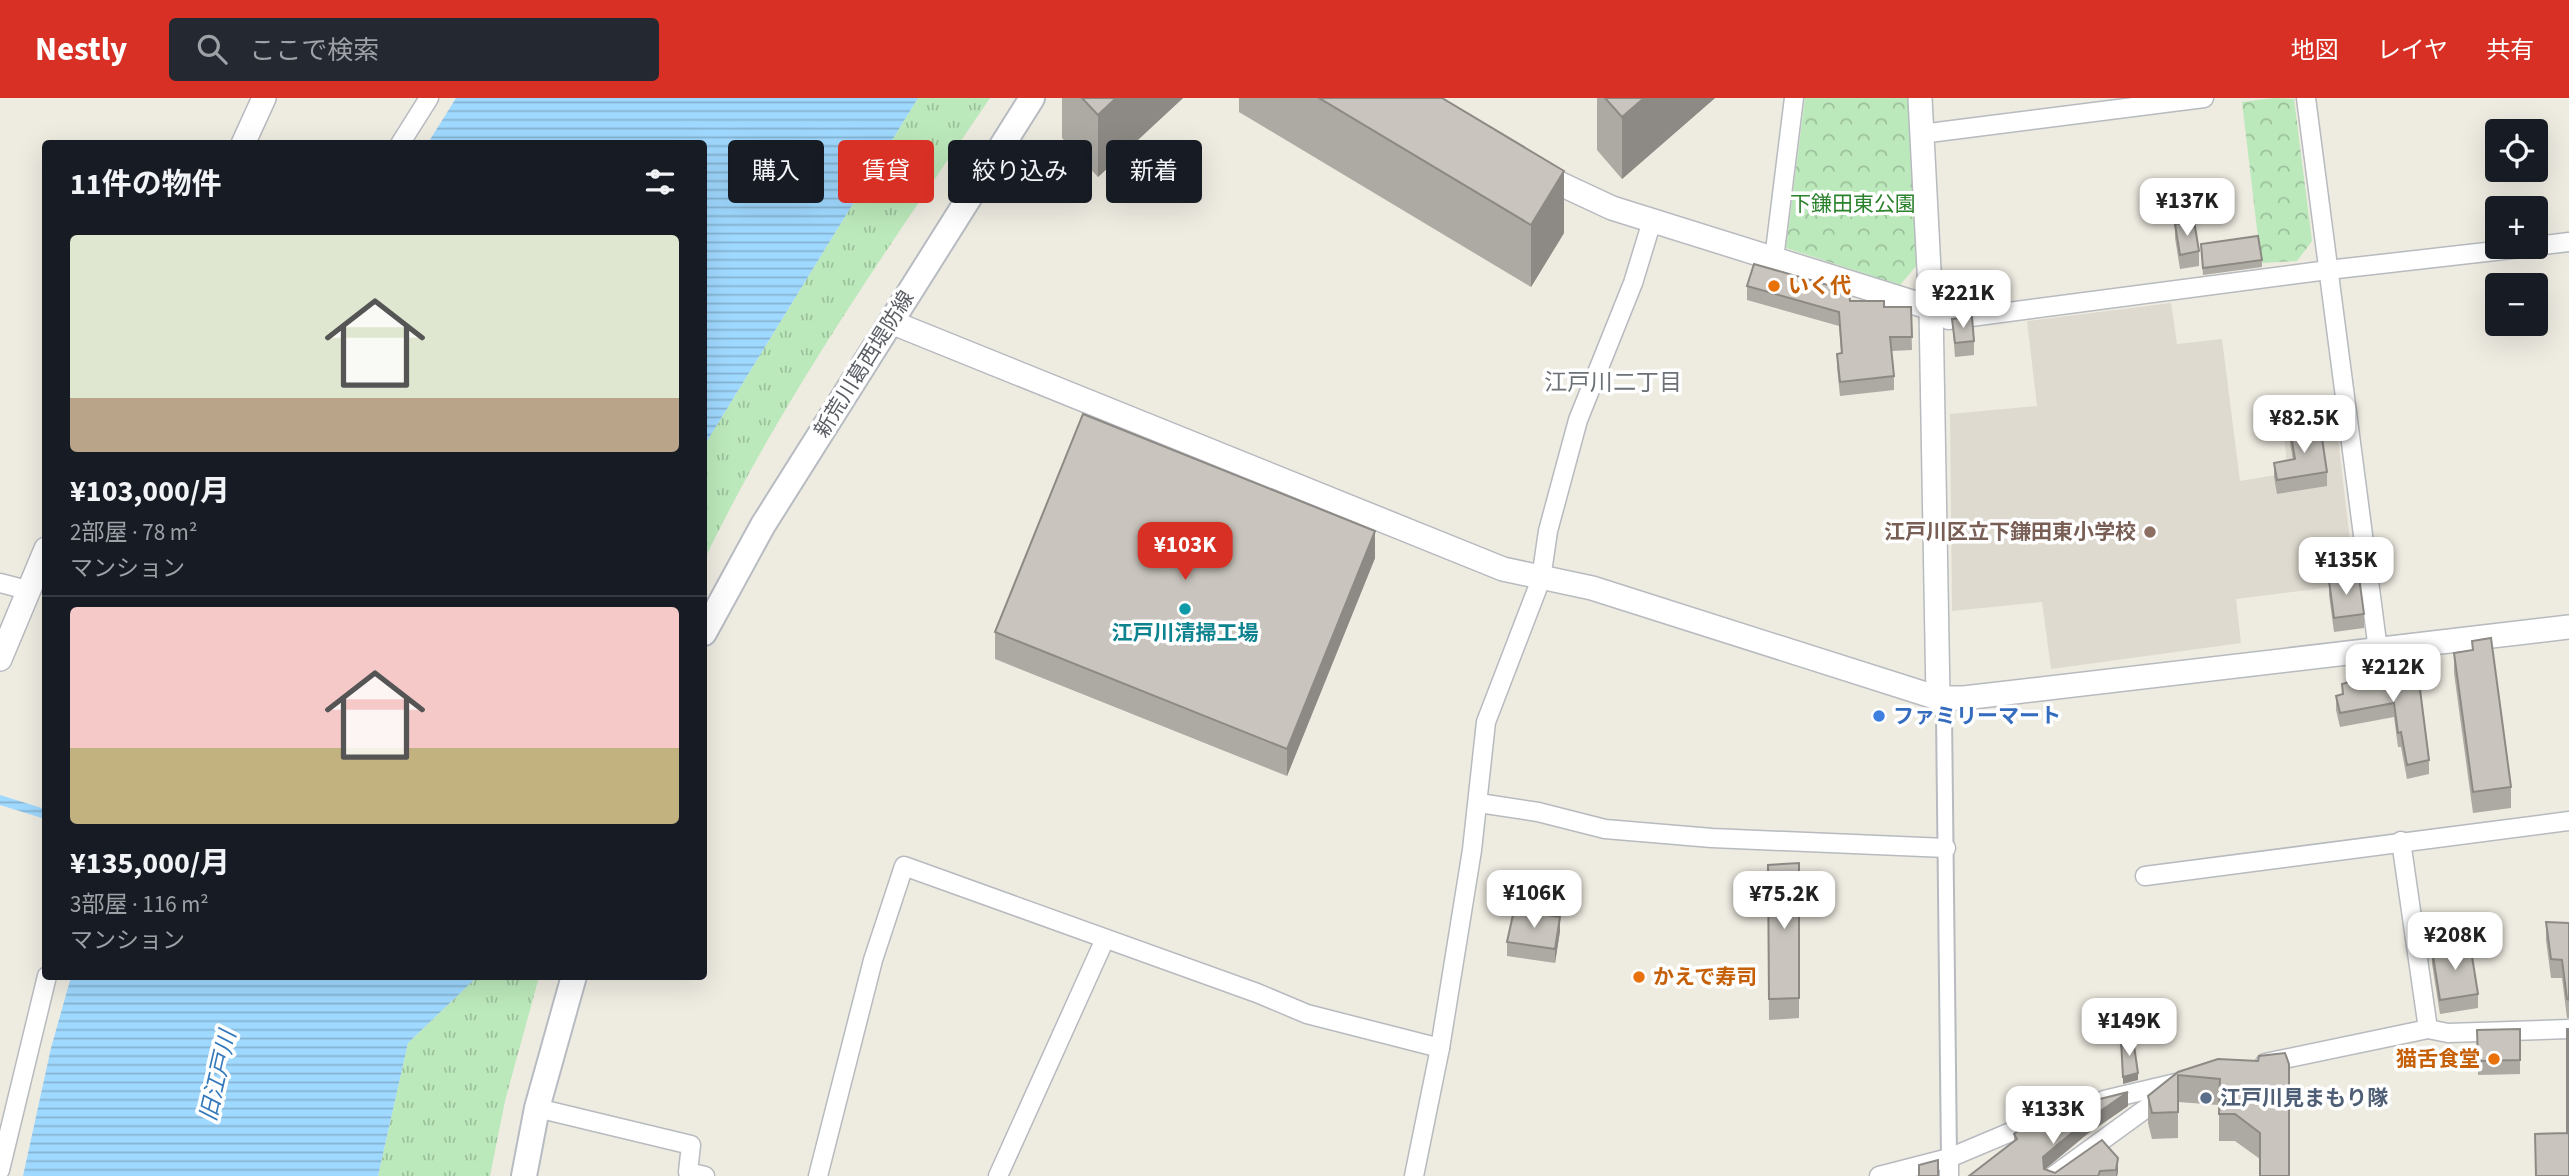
<!DOCTYPE html>
<html lang="ja">
<head>
<meta charset="utf-8">
<style>
	body { margin:0; font-family:"Source Sans 3","Noto Sans JP",sans-serif; background:#242831; color:#f1f3f6; height:100vh; display:flex; flex-direction:column; font-size:26px; white-space:nowrap }
	* { box-sizing:border-box; margin:0 }
	p { font-size:23px; color:#9ea1a6 }
	.icon { flex:none; width:38px; height:38px; fill:none; stroke:currentColor; stroke-width:2; stroke-linecap:round; stroke-linejoin:round }
	.map { position:relative; flex:1; overflow:hidden }
	.details { position:absolute; left:42px; top:42px; width:665px; height:840px; display:flex; flex-direction:column; background:#171b24; border-radius:7px; box-shadow:0 7px 28px #0002 }
	.details>* { flex:none }
	.hud { position:absolute; left:728px; top:42px; width:665px; height:63px; display:flex; gap:14px }
	.buttons { position:absolute; left:2485px; top:21px; display:grid; gap:14px }
	.buttons a { display:grid; place-items:center; width:63px; height:63px; border-radius:7px; background:#171b24; box-shadow:0 7px 28px #0002; font-size:35px }
	.price { position:absolute; translate:-50% -60px; padding:0 16px; border-radius:14px; background:#fff; color:#222; font-size:23px; line-height:46px; filter:drop-shadow(0 2px 4px #0008) }
	.price::after { content:''; position:absolute; left:50%; top:42px; width:21px; height:16px; margin-left:-10px; background:inherit; clip-path:polygon(0 0,100% 0,50% 100%) }
	.price.on { background:#d93025; color:#fff }
	ul { padding:0; list-style:none }
	li { display:grid; align-content:center; gap:14px; height:371px; padding:0 28px }
	li+li { border-top:2px solid #363941 }
	li span { display:grid; place-items:center; height:217px; border-radius:7px; color:#555 }
	li>.icon { margin-inline-start:auto }
	span .icon { width:126px; height:126px; fill:#fffc; stroke-width:1 }
	li b { font-size:30px }
	h2 { display:flex; justify-content:space-between; align-items:center; height:84px; padding:0 28px; font-size:30px }
	.chip { padding:0 24px; border-radius:7px; background:#171b24; box-shadow:0 7px 28px #0002; font-size:24px; line-height:63px }
	.chip.on { background:#d93025; color:#fff }
	header { display:flex; align-items:center; gap:42px; box-sizing:border-box; height:98px; padding:0 35px; background:#d93025; color:#fff }
	header strong { font-size:33px }
	nav { display:flex; gap:38px; margin-inline-start:auto; font-size:24px }
	.search { width:490px; height:63px; background:#242831; display:flex; align-items:center; gap:18px; box-sizing:border-box; padding:0 24px; border-radius:7px; color:#9ea1a6; font-size:26px }
	.map>svg:first-child { display:block }
	.education { fill:#dedad0 }
	.grass { fill:url(#grass-tufts) }
	.park { fill:url(#park-crowns) }
	.water { fill:url(#water-rules) }
	.lines { fill:none; stroke-linecap:round; stroke-linejoin:round }
	.pedestrian-casing { stroke:#b7babf; stroke-width:18 }
	.minor-casing { stroke:#b7babf; stroke-width:21 }
	.tertiary-casing { stroke:#b7babf; stroke-width:26 }
	.secondary-casing { stroke:#b7bbc2; stroke-width:28 }
	.pedestrian { stroke:#fff; stroke-width:14 }
	.minor { stroke:#fff; stroke-width:18 }
	.tertiary { stroke:#fff; stroke-width:23 }
	.secondary { stroke:#fff; stroke-width:24 }
	.wall { fill:#ada9a3 }
	.shaded-wall { fill:#8d8a85 }
	.building { fill:#c9c5be; stroke:#8d8a85; stroke-width:2 }
	.food-dot { fill:#e8710a; stroke:#fff; stroke-width:2.5 }
	.education-dot { fill:#8d6e63; stroke:#fff; stroke-width:2.5 }
	.culture-dot { fill:#0f9aa8; stroke:#fff; stroke-width:2.5 }
	.shop-dot { fill:#3f7fe0; stroke:#fff; stroke-width:2.5 }
	.service-dot { fill:#5c6f8a; stroke:#fff; stroke-width:2.5 }
	.labels { text-anchor:middle; dominant-baseline:central; stroke-width:7; stroke-linejoin:round; paint-order:stroke }
	.park-label { font-size:21px; fill:#2b822c; stroke:#fff }
	.food-label { font-size:21px; font-weight:bold; fill:#c56008; stroke:#fff; text-anchor:start }
	.street-label { font-size:21px; fill:#5a5e64; stroke:#fff }
	.education-label { font-size:21px; font-weight:bold; fill:#785e54; stroke:#fff; text-anchor:end }
	.culture-label { font-size:21px; font-weight:bold; fill:#0d838f; stroke:#fff }
	.shop-label { font-size:21px; font-weight:bold; fill:#366cbe; stroke:#fff; text-anchor:start }
	.service-label { font-size:21px; font-weight:bold; fill:#4e5e75; stroke:#fff; text-anchor:start }
	.neighbourhood-label { font-size:23px; fill:#6b7176; stroke:#fff }
	.water-label { font-size:23px; font-style:italic; fill:#3379bc; stroke:#fff }
</style>
</head>
<body>
<header>
<strong>Nestly</strong>
<div class="search"><svg class="icon" aria-label="search" viewBox="0 0 24 24"><circle cx="10" cy="10" r="6"/><path d="M15 15l6 6"/></svg>ここで検索</div>
<nav><a>地図</a><a>レイヤ</a><a>共有</a></nav>
</header>
<div class="map">
<svg width="2569" height="1078" viewBox="0 0 2569 1078">
	<defs>
		<pattern id="grass-tufts" width="24" height="20" patternUnits="userSpaceOnUse" patternTransform="scale(1.75)"><rect width="24" height="20" fill="#bce9bb"/><path d="M3 7l-1-3M5 7V3M7 7l1-3M15 17l-1-3M17 17v-4M19 17l1-3" fill="none" stroke="#9cc09c"/></pattern>
		<pattern id="park-crowns" width="20" height="18" patternUnits="userSpaceOnUse" patternTransform="scale(1.75)"><rect width="20" height="18" fill="#bce9bb"/><path d="M2 6a3 3 0 1 1 6 0M12 15a3 3 0 1 1 6 0" fill="none" stroke="#9cc09c"/></pattern>
		<pattern id="water-rules" width="6" height="5" patternUnits="userSpaceOnUse" patternTransform="scale(1.75)"><rect width="6" height="5" fill="#a0d9ff"/><path d="M0 2.5h6" fill="none" stroke="#85b3d2"/></pattern>
	</defs>
	<rect width="100%" height="100%" fill="#eeebe1"/>
	<polygon class="education" points="2171,205 2177,246 2222,241 2240,383 2288,375 2281,311 2334,305 2355,486 2236,501 2241,545 2051,571 2042,504 1952,513 1950,316 2037,308 2027,223"/>
	<g class="grass">
		<path d="M918,0H990C888,150 783,299 704,462V348Z"/>
		<polygon points="477,879 539,879 505,1003 490,1078 378,1078 408,945"/>
	</g>
	<g class="park">
		<polygon points="1805,0 1910,0 1917,167 1900,187 1786,150"/>
		<polygon points="2274,0 2294,1 2312,143 2297,163 2261,165 2242,4"/>
	</g>
	<g class="water">
		<polygon points="456,0 918,0 704,348 704,46 428,45"/>
		<polygon points="0,697 45,711 45,721 0,707"/>
		<polygon points="71,879 71,878 477,879 408,945 378,1078 23,1078 51,950"/>
	</g>
	<g class="lines">
		<g class="pedestrian-casing">
			<polyline id="pedestrian" points="1938,600 1944,616 1949,1060"/>
		</g>
		<g class="minor-casing">
			<g id="minor">
				<polyline points="2306,0 2378,552"/>
				<polyline points="1921,36 2204,0"/>
				<polyline points="400,46 429,0"/>
				<polyline points="2536,148 2569,144"/>
				<polyline points="1774,161 1794,0"/>
				<polyline points="1931,210 1948,222 2328,172 2530,149"/>
				<polyline points="0,485 27,492"/>
				<polyline points="1479,705 1538,714 1605,731 1712,740 1946,750"/>
				<polyline points="2401,743 2428,931"/>
				<polyline points="2145,778 2569,723"/>
				<polyline points="2265,965 2428,931 2448,935 2569,931"/>
				<polyline points="2104,1002 2176,985"/>
				<polyline points="537,1010 691,1047 688,1074 705,1078"/>
				<polyline points="1949,1060 1949,1078"/>
				<polyline points="0,1072 47,878"/>
				<polyline points="818,1078 873,862 904,768 1257,895 1307,916 1440,950"/>
				<polyline points="998,1078 1105,841"/>
				<polyline points="1414,1078 1440,950 1472,752 1486,624 1541,481 1548,433 1578,322 1633,185 1652,123"/>
				<polyline points="1879,1078 1949,1060 2044,1020"/>
				<polyline points="2053,1078 2166,996"/>
			</g>
		</g>
		<g class="tertiary-casing">
			<g id="tertiary">
				<polyline points="1920,0 1931,210 1938,600"/>
				<polyline points="243,46 264,0"/>
				<polyline points="1537,75 1612,110 1931,210"/>
				<polyline points="891,224 1503,471 1592,490 1938,600 1964,600 2569,529"/>
				<polyline points="0,561 46,451"/>
			</g>
		</g>
		<g class="secondary-casing">
			<g id="secondary">
				<polyline points="704,535 763,427 1032,0"/>
				<polyline points="524,1078 537,1010 574,878"/>
			</g>
		</g>
		<use href="#pedestrian" class="pedestrian"/>
		<use href="#minor" class="minor"/>
		<use href="#tertiary" class="tertiary"/>
		<use href="#secondary" class="secondary"/>
	</g>
	<g class="wall">
		<polygon points="1062,0 1183,0 1098,79 1062,40"/>
		<polygon points="1239,0 1442,0 1564,135 1531,189 1239,14"/>
		<polygon points="1597,0 1715,0 1622,81 1597,52"/>
		<polygon points="2175,126 2199,153 2199,168 2180,171 2175,140"/>
		<polygon points="2201,146 2262,162 2262,169 2203,177"/>
		<polygon points="1747,188 1850,203 1884,209 1911,209 1912,252 1891,253 1894,278 1894,292 1840,298 1837,269 1837,256 1841,255 1839,228 1747,202"/>
		<polygon points="1952,221 1974,243 1974,257 1955,259"/>
		<polygon points="2290,331 2327,374 2327,388 2277,396 2274,379 2274,365 2293,362 2290,345"/>
		<polygon points="1375,460 1287,678 995,561 995,534"/>
		<polygon points="2329,483 2364,516 2364,530 2334,534 2329,497"/>
		<polygon points="2472,543 2511,689 2511,710 2473,715 2454,575 2454,555 2472,552"/>
		<polygon points="2397,562 2429,662 2429,676 2407,681 2401,649 2398,649 2394,619 2340,629 2336,612 2336,598 2342,597 2342,586 2397,572"/>
		<polygon points="1799,765 1799,920 1769,922 1768,767"/>
		<polygon points="2546,824 2569,825 2569,920 2567,920 2562,880 2551,880 2546,842"/>
		<polygon points="1560,833 1555,865 1507,858 1507,844"/>
		<polygon points="2432,852 2478,896 2478,910 2440,916 2432,866"/>
		<polygon points="2520,931 2520,976 2478,977 2477,932"/>
		<polygon points="2259,958 2260,1061 2235,1043 2219,1043 2219,1007 2178,1004 2178,1040 2152,1041 2148,1025 2148,998 2178,974 2258,963"/>
		<polygon points="2128,1008 2086,1037 2045,1071 2055,1075 2102,1042 2118,1074 2117,1078 1969,1078 2014,1043 2014,1036"/>
	</g>
	<g class="shaded-wall">
		<polygon points="1116,0 1183,0 1098,79 1098,17"/>
		<polygon points="1644,0 1715,0 1622,81 1622,19"/>
		<polygon points="1564,73 1564,135 1531,189 1531,127"/>
		<polygon points="1375,433 1375,460 1287,678 1287,651"/>
		<polygon points="1560,819 1560,833 1555,865 1555,851"/>
		<polygon points="2138,975 2138,982 2123,986 2123,979"/>
		<polygon points="2128,994 2128,1008 2086,1037 2043,1073 2043,1059 2086,1023"/>
		<polygon points="2118,1060 2118,1074 2117,1078 2116,1078"/>
	</g>
	<g class="building">
		<polygon points="1082,0 1116,0 1098,17"/>
		<polygon points="1319,0 1442,0 1564,73 1531,127"/>
		<polygon points="1605,0 1644,0 1622,19"/>
		<polygon points="2194,123 2199,153 2180,157 2175,126"/>
		<polygon points="2258,138 2262,162 2203,170 2201,146"/>
		<polygon points="1754,166 1849,193 1850,203 1884,203 1884,209 1911,209 1912,239 1890,239 1894,278 1840,284 1837,256 1842,255 1839,214 1747,188"/>
		<polygon points="1972,219 1974,243 1955,245 1952,221"/>
		<polygon points="1083,316 1375,433 1287,651 995,534"/>
		<polygon points="2320,327 2327,374 2277,382 2274,365 2295,361 2290,331"/>
		<polygon points="2359,479 2364,516 2334,520 2329,483"/>
		<polygon points="2491,540 2511,689 2473,694 2454,555 2473,552 2472,543"/>
		<polygon points="2416,560 2429,662 2407,667 2401,634 2398,635 2394,605 2340,615 2336,598 2343,596 2342,586 2398,571 2397,562"/>
		<polygon points="1799,765 1799,900 1769,901 1768,767"/>
		<polygon points="1514,812 1560,819 1555,851 1507,844"/>
		<polygon points="2546,824 2569,825 2569,902 2567,901 2562,862 2551,861"/>
		<polygon points="2470,846 2478,896 2440,902 2432,852"/>
		<polygon points="2520,931 2520,962 2478,963 2477,932"/>
		<polygon points="2567,931 2569,931 2569,1078 2536,1078 2535,1036 2567,1035"/>
		<polygon points="2133,941 2138,975 2123,979 2121,942"/>
		<polygon points="2285,955 2289,966 2289,1078 2260,1078 2260,1035 2235,1016 2219,1016 2220,981 2178,977 2178,1014 2152,1015 2148,998 2178,974 2218,961 2258,963 2259,958"/>
		<polygon points="2128,994 2086,1023 2043,1059 2044,1071 2055,1075 2102,1042 2118,1060 2116,1072 2100,1073 2098,1078 1969,1078 2017,1041 2014,1036 2029,1024 2064,1010"/>
		<polygon points="1938,1062 1938,1078 1919,1078 1919,1067"/>
	</g>
	<g class="food-dot">
		<circle cx="1774" cy="188" r="7"/>
		<circle cx="1639" cy="879" r="7"/>
		<circle cx="2494" cy="961" r="7"/>
	</g>
	<circle class="education-dot" cx="2150" cy="434" r="7"/>
	<circle class="culture-dot" cx="1185" cy="511" r="7"/>
	<circle class="shop-dot" cx="1879" cy="618" r="7"/>
	<circle class="service-dot" cx="2206" cy="1000" r="7"/>
	<g class="labels">
		<g class="park-label">
			<text x="1853" y="106">下鎌田東公園</text>
		</g>
		<g class="food-label">
			<text x="1788" y="188">いく代</text>
			<text x="1653" y="879">かえで寿司</text>
			<text x="2480" y="961" text-anchor="end">猫舌食堂</text>
		</g>
		<g class="street-label">
			<text transform="translate(864 266) rotate(-58)">新荒川葛西堤防線</text>
		</g>
		<g class="education-label">
			<text x="2136" y="434">江戸川区立下鎌田東小学校</text>
		</g>
		<g class="culture-label">
			<text x="1185" y="535">江戸川清掃工場</text>
		</g>
		<g class="shop-label">
			<text x="1893" y="618">ファミリーマート</text>
		</g>
		<g class="service-label">
			<text x="2220" y="1000">江戸川見まもり隊</text>
		</g>
		<g class="neighbourhood-label">
			<text x="1613" y="284">江戸川二丁目</text>
		</g>
		<g class="water-label">
			<text transform="translate(218 978) rotate(-77)">旧江戸川</text>
		</g>
	</g>
</svg>
<div class="buttons">
<a><svg class="icon" aria-label="locate" viewBox="0 0 24 24"><circle cx="12" cy="12" r="6"/><path d="M12 2v4M12 18v4M2 12h4M18 12h4"/></svg></a>
<a>+</a>
<a>−</a>
</div>
<b class="price" style="left:2187px;top:140px">¥137K</b>
<b class="price" style="left:1963px;top:232px">¥221K</b>
<b class="price" style="left:2304px;top:357px">¥82.5K</b>
<b class="price on" style="left:1185px;top:484px">¥103K</b>
<b class="price" style="left:2346px;top:499px">¥135K</b>
<b class="price" style="left:2393px;top:606px">¥212K</b>
<b class="price" style="left:1534px;top:832px">¥106K</b>
<b class="price" style="left:1784px;top:833px">¥75.2K</b>
<b class="price" style="left:2455px;top:874px">¥208K</b>
<b class="price" style="left:2129px;top:960px">¥149K</b>
<b class="price" style="left:2053px;top:1048px">¥133K</b>
<div class="hud">
<a class="chip">購入</a>
<a class="chip on">賃貸</a>
<a class="chip">絞り込み</a>
<a class="chip">新着</a>
</div>
<section class="details">
<h2>11件の物件<svg class="icon" aria-label="filters" viewBox="0 0 24 24"><path d="M4 7h16M4 17h16"/><circle cx="9" cy="7" r="2"/><circle cx="15" cy="17" r="2"/></svg></h2>
<ul>
<li><span style="background:linear-gradient(#dfe7d0 75%,#b9a48a 0)"><svg class="icon" aria-label="home" viewBox="0 0 24 24"><path d="M3 11l9-7 9 7M6 9v11h12V9"/></svg></span><div><b>¥103,000/月</b><p>2部屋 · 78 m²</p><p>マンション</p></div></li>
<li><span style="background:linear-gradient(#f6c9c9 65%,#c2b280 0)"><svg class="icon" aria-label="home" viewBox="0 0 24 24"><path d="M3 11l9-7 9 7M6 9v11h12V9"/></svg></span><div><b>¥135,000/月</b><p>3部屋 · 116 m²</p><p>マンション</p></div></li>
</ul>
</section>
</div>
</body>
</html>
